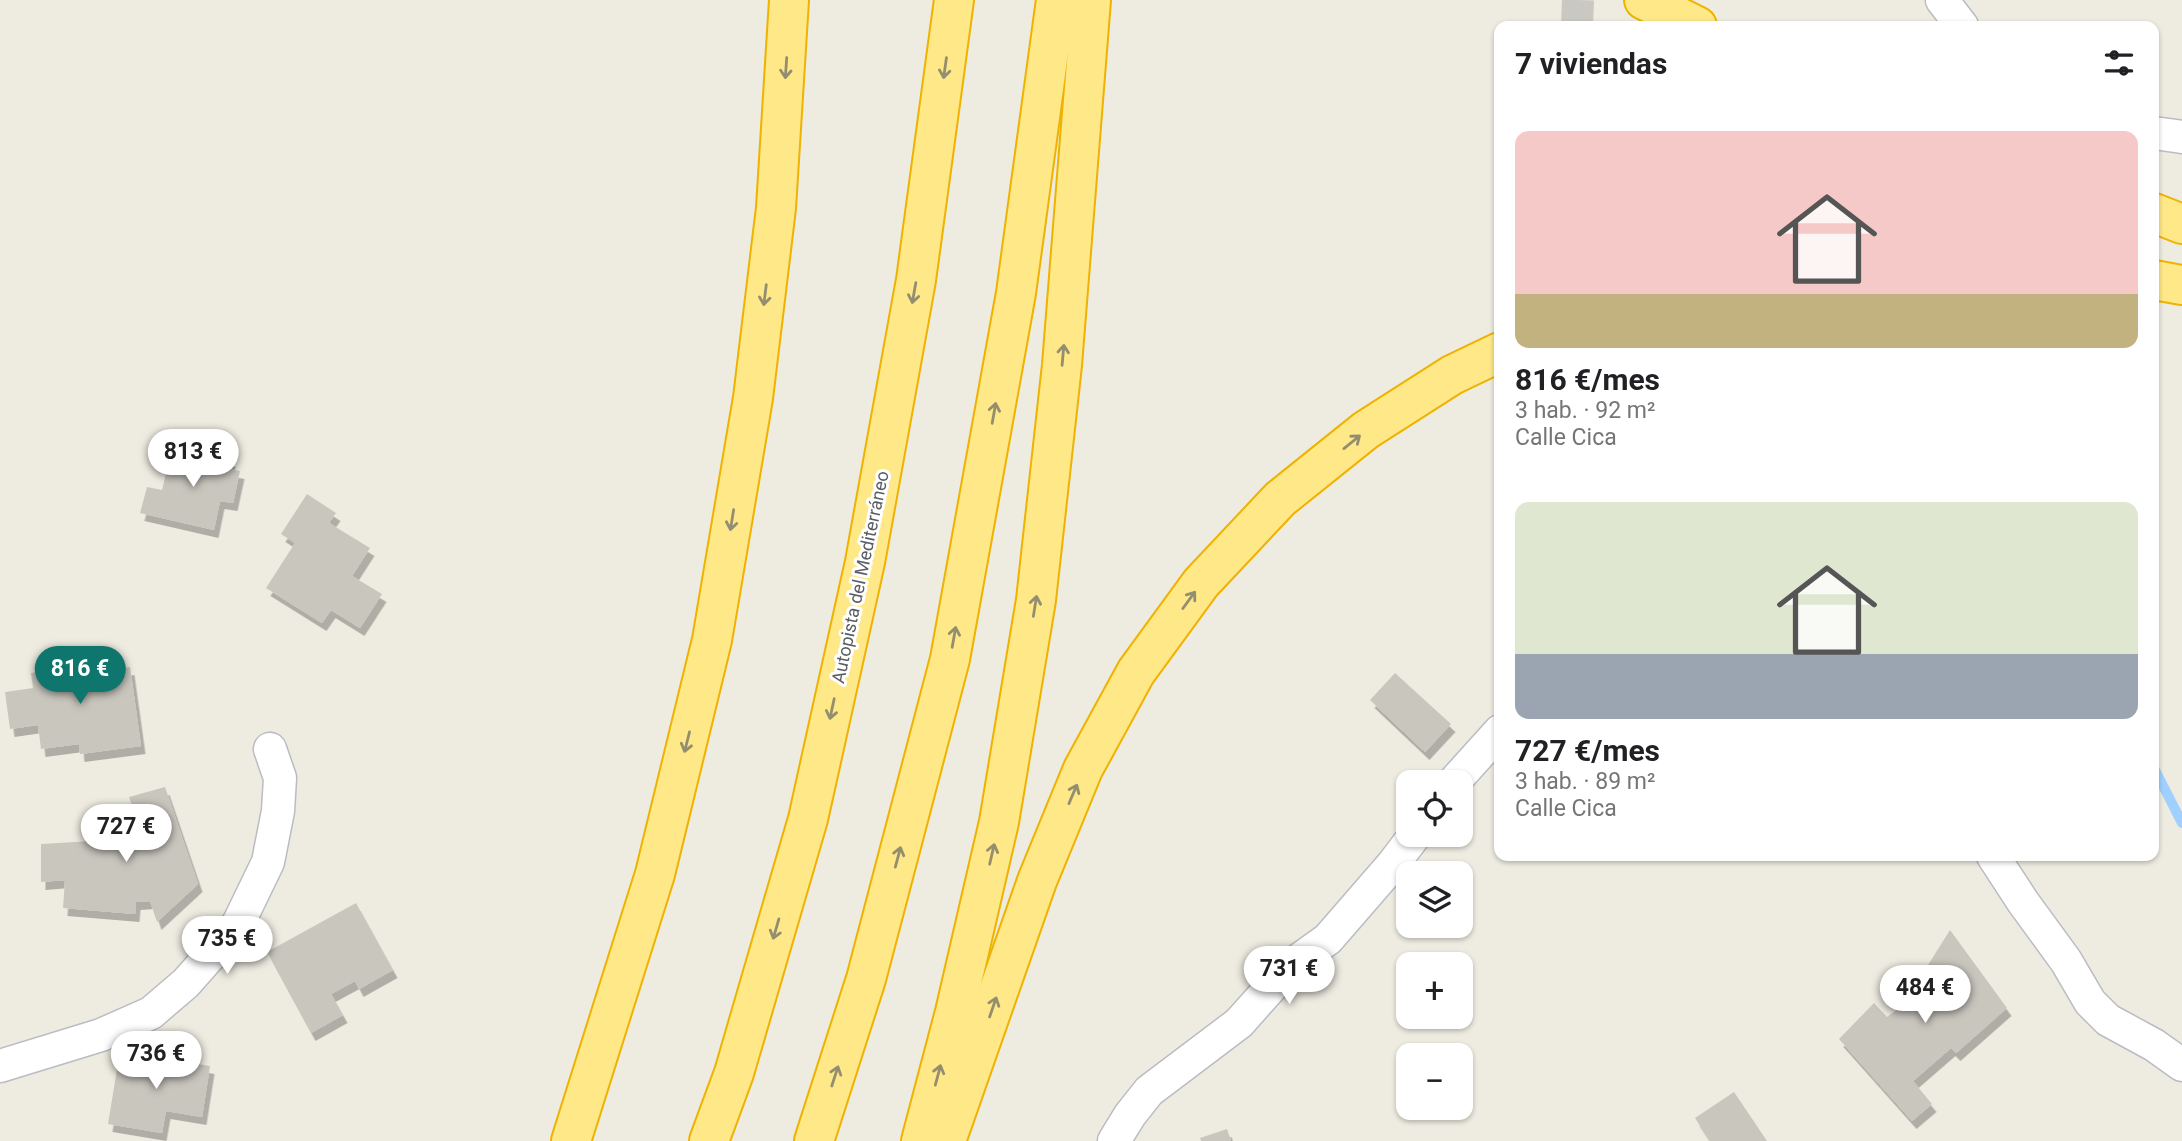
<!DOCTYPE html>
<html lang="es">
<head>
<meta charset="utf-8">
<style>
	body { margin:0; font-family:Roboto,sans-serif; background:#f2f2f2; color:#202124; height:100vh; display:flex; flex-direction:column; font-size:26px; white-space:nowrap }
	* { box-sizing:border-box; margin:0 }
	p { font-size:23px; color:#757577 }
	.icon { flex:none; width:38px; height:38px; fill:none; stroke:currentColor; stroke-width:2; stroke-linecap:round; stroke-linejoin:round }
	.map { position:relative; flex:1; overflow:hidden }
	.details { position:absolute; left:1494px; top:21px; width:665px; height:840px; display:flex; flex-direction:column; background:#fff; border-radius:14px; box-shadow:0 2px 5px #0004 }
	.details>* { flex:none }
	.tools { position:absolute; left:1396px; top:770px; display:grid; gap:14px }
	.tools a { display:grid; place-items:center; width:77px; height:77px; border-radius:14px; background:#fff; box-shadow:0 2px 5px #0004; font-size:35px }
	.price { position:absolute; translate:-50% -60px; padding:0 16px; border-radius:24px; background:#fff; color:#222; font-size:23px; line-height:46px; filter:drop-shadow(0 2px 4px #0008) }
	.price::after { content:''; position:absolute; left:50%; top:42px; width:21px; height:16px; margin-left:-10px; background:inherit; clip-path:polygon(0 0,100% 0,50% 100%) }
	.price.active { background:#0f766e; color:#fff }
	ul { padding:0; list-style:none }
	li { display:grid; align-content:center; gap:14px; height:371px; padding:0 21px }
	li span { display:grid; place-items:center; height:217px; border-radius:14px; color:#555 }
	li>.icon { margin-inline-start:auto }
	span .icon { width:126px; height:126px; fill:#fffc; stroke-width:1 }
	li b { font-size:30px }
	h2 { display:flex; justify-content:space-between; align-items:center; height:84px; padding:0 21px; font-size:30px }
	.map>svg:first-child { display:block }
	.lines { fill:none; stroke-linecap:round; stroke-linejoin:round }
	.stream { stroke:#a0d0ff; stroke-width:10 }
	.building { fill:#c9c6be; filter:url(#shadow) }
	.minor-tunnel { stroke:#c9c8c2; stroke-width:32; stroke-dasharray:32 16; stroke-linecap:butt }
	.minor-casing { stroke:#b9bcc2; stroke-width:35 }
	.motorway-casing { stroke:#efb200; stroke-width:42 }
	.minor { stroke:#fff; stroke-width:32 }
	.motorway { stroke:#ffe887; stroke-width:38 }
	.oneway { stroke:#948e70 }
	.labels { text-anchor:middle; dominant-baseline:central; stroke-width:6; stroke-linejoin:round; paint-order:stroke }
	.street-label { font-size:18px; fill:#5a5e64; stroke:#fff }
</style>
</head>
<body>
<div class="map">
<svg width="2182" height="1141" viewBox="0 0 2182 1141">
	<defs>
		<filter id="shadow"><feDropShadow dx="4.5" dy="8" stdDeviation="0" flood-color="#0004"/></filter>
	</defs>
	<rect width="100%" height="100%" fill="#eeece1"/>
	<g class="lines">
		<polyline class="stream" points="2154,768 2182,823"/>
	</g>
	<g class="building">
		<polygon points="173,445 231,459 229,469 240,471 233,503 220,501 214,530 140,513 147,487 162,490"/>
		<polygon points="307,494 336,513 329,523 370,548 352,576 382,594 360,628 331,610 322,623 266,588 295,543 281,534"/>
		<polygon points="106,647 109,670 130,667 141,746 80,754 79,744 41,749 38,725 10,729 5,692 33,688 31,673 76,667 74,651"/>
		<polygon points="1395,673 1451,724 1425,752 1370,700"/>
		<polygon points="165,787 198,884 157,922 150,901 136,902 135,914 63,908 65,880 41,882 41,844 143,838 129,797"/>
		<polygon points="356,903 393,970 359,989 355,981 331,994 343,1015 311,1033 267,952"/>
		<polygon points="1950,930 2007,1008 1956,1053 1951,1048 1913,1081 1932,1104 1912,1121 1839,1039 1874,1003 1887,1017 1903,1005"/>
		<polygon points="120,1051 210,1066 202,1117 166,1111 162,1133 108,1124"/>
		<polygon points="1734,1092 1767,1141 1710,1141 1695,1118"/>
		<polygon points="1227,1129 1231,1141 1201,1141 1200,1138"/>
	</g>
	<g class="lines">
		<polyline class="minor-tunnel" points="1577,26 1578,0"/>
		<g class="minor-casing">
			<g id="minor">
				<polyline points="1942,0 1962,26"/>
				<polyline points="2154,133 2182,137"/>
				<polyline points="1454,782 1500,731"/>
				<polyline points="1993,856 2023,902 2066,961 2090,1002 2108,1020 2154,1045 2182,1065"/>
				<polyline points="0,1066 101,1035 151,1013 186,983 238,924 268,862 278,811 280,778 270,749"/>
				<polyline points="1114,1141 1130,1115 1149,1091 1239,1023 1289,967 1328,939 1393,864 1415,835"/>
			</g>
		</g>
		<g class="motorway-casing">
			<g id="motorway">
				<polyline points="1644,0 1697,26"/>
				<polyline points="2154,213 2182,224"/>
				<polyline points="2154,280 2182,285"/>
				<polyline points="571,1141 655,874 712,640 753,398 776,208 789,0"/>
				<polyline points="709,1141 734,1073 808,819 865,562 916,280 954,0"/>
				<polyline points="814,1141 866,979 950,659 1016,293 1056,0"/>
				<polyline points="921,1141 955,1012 999,822 1036,600 1062,365 1091,0"/>
				<polyline points="946,1141 1037,881 1083,769 1136,672 1201,583 1280,499 1366,430 1452,375 1500,352"/>
			</g>
		</g>
		<use href="#minor" class="minor"/>
		<use href="#motorway" class="motorway"/>
	</g>
	<defs><path id="oneway-shaft" d="M-6 0H5M1.5-3L5.5 0L1.5 3" fill="none" stroke-width="1.6" stroke-linecap="round" stroke-linejoin="round" transform="scale(1.75)"/></defs>
	<g class="oneway">
		<use href="#oneway-shaft" transform="translate(786 68) rotate(94)"/>
		<use href="#oneway-shaft" transform="translate(945 68) rotate(98)"/>
		<use href="#oneway-shaft" transform="translate(914 293) rotate(100)"/>
		<use href="#oneway-shaft" transform="translate(765 295) rotate(97)"/>
		<use href="#oneway-shaft" transform="translate(1063 355) rotate(-85)"/>
		<use href="#oneway-shaft" transform="translate(994 413) rotate(-80)"/>
		<use href="#oneway-shaft" transform="translate(1352 442) rotate(-39)"/>
		<use href="#oneway-shaft" transform="translate(732 520) rotate(99)"/>
		<use href="#oneway-shaft" transform="translate(1189 600) rotate(-54)"/>
		<use href="#oneway-shaft" transform="translate(1035 606) rotate(-81)"/>
		<use href="#oneway-shaft" transform="translate(954 637) rotate(-80)"/>
		<use href="#oneway-shaft" transform="translate(832 709) rotate(102)"/>
		<use href="#oneway-shaft" transform="translate(687 742) rotate(104)"/>
		<use href="#oneway-shaft" transform="translate(1073 794) rotate(-67)"/>
		<use href="#oneway-shaft" transform="translate(992 854) rotate(-77)"/>
		<use href="#oneway-shaft" transform="translate(898 857) rotate(-75)"/>
		<use href="#oneway-shaft" transform="translate(776 929) rotate(106)"/>
		<use href="#oneway-shaft" transform="translate(993 1007) rotate(-71)"/>
		<use href="#oneway-shaft" transform="translate(938 1075) rotate(-75)"/>
		<use href="#oneway-shaft" transform="translate(835 1076) rotate(-72)"/>
	</g>
	<g class="labels">
		<g class="street-label">
			<text transform="translate(860 577) rotate(-78)">Autopista del Mediterráneo</text>
		</g>
	</g>
</svg>
<div class="tools">
<a><svg class="icon" aria-label="locate" viewBox="0 0 24 24"><circle cx="12" cy="12" r="6"/><path d="M12 2v4M12 18v4M2 12h4M18 12h4"/></svg></a>
<a><svg class="icon" aria-label="layers" viewBox="0 0 24 24"><path d="M12 4l9 5-9 5-9-5zM3 14l9 5 9-5"/></svg></a>
<a>+</a>
<a>−</a>
</div>
<b class="price" style="left:193px;top:489px">813 €</b>
<b class="price active" style="left:80px;top:706px">816 €</b>
<b class="price" style="left:126px;top:864px">727 €</b>
<b class="price" style="left:227px;top:976px">735 €</b>
<b class="price" style="left:1289px;top:1006px">731 €</b>
<b class="price" style="left:1925px;top:1025px">484 €</b>
<b class="price" style="left:156px;top:1091px">736 €</b>
<section class="details">
<h2>7 viviendas<svg class="icon" aria-label="filters" viewBox="0 0 24 24"><path d="M4 7h16M4 17h16"/><circle cx="9" cy="7" r="2"/><circle cx="15" cy="17" r="2"/></svg></h2>
<ul>
<li><span style="background:linear-gradient(#f6c9c9 75%,#c2b280 0)"><svg class="icon" aria-label="home" viewBox="0 0 24 24"><path d="M3 11l9-7 9 7M6 9v11h12V9"/></svg></span><div><b>816 €/mes</b><p>3 hab. · 92 m²</p><p>Calle Cica</p></div></li>
<li><span style="background:linear-gradient(#dfe7d0 70%,#9aa5b1 0)"><svg class="icon" aria-label="home" viewBox="0 0 24 24"><path d="M3 11l9-7 9 7M6 9v11h12V9"/></svg></span><div><b>727 €/mes</b><p>3 hab. · 89 m²</p><p>Calle Cica</p></div></li>
</ul>
</section>
</div>
</body>
</html>
